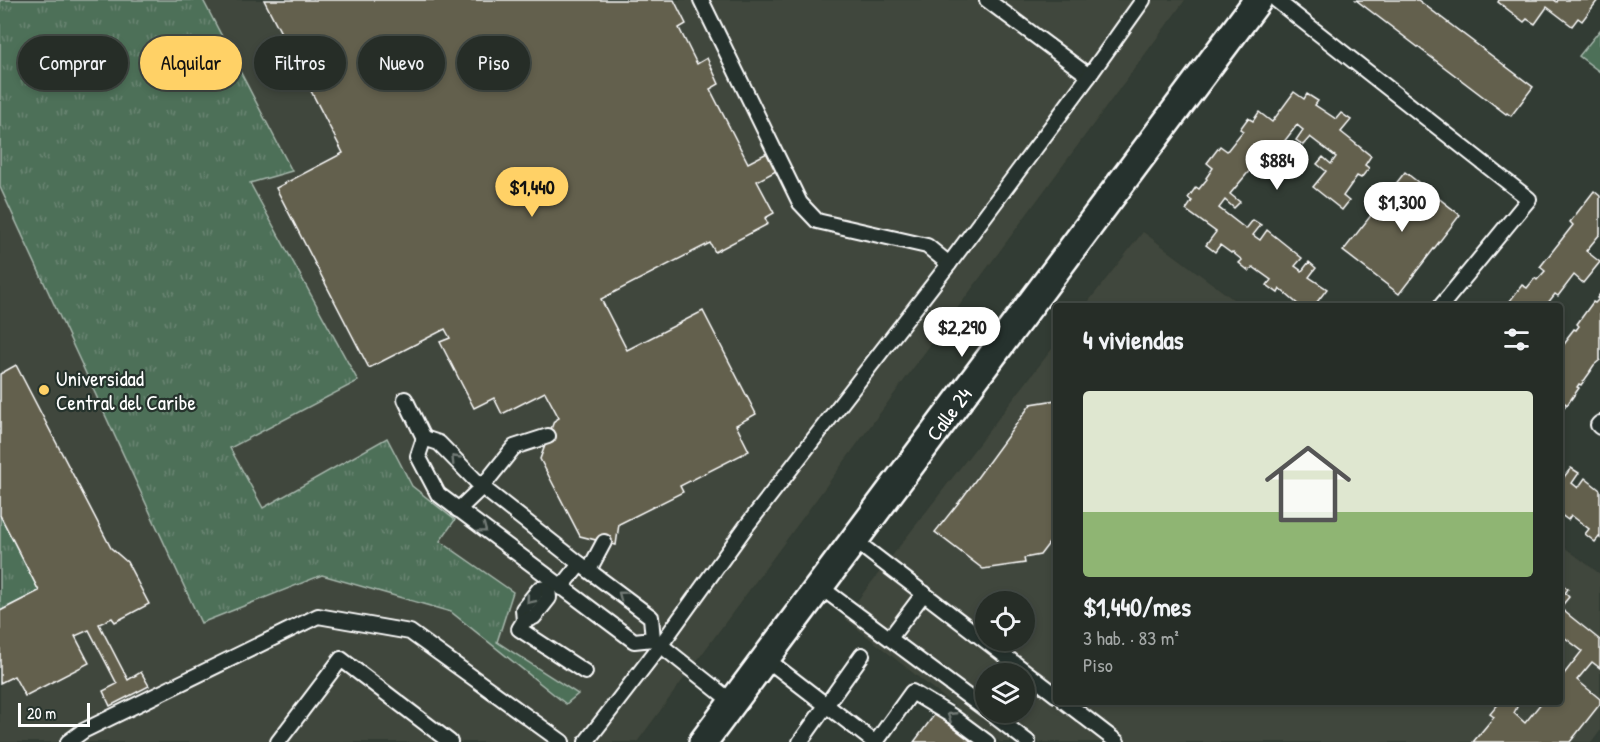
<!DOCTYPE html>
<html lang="es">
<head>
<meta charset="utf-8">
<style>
	body { margin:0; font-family:"Patrick Hand",sans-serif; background:#323933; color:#f1f3f6; height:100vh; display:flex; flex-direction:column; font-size:22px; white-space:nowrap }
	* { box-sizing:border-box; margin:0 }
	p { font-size:20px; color:#a4a8a7 }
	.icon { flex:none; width:33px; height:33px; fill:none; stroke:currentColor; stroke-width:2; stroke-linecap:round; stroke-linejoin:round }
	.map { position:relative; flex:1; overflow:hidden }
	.details { position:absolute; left:1053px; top:303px; width:510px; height:402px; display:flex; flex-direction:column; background:#262d27; border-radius:6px; box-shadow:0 3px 9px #0003,0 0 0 2px #424944 }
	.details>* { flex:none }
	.banner { position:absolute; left:18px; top:36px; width:570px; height:54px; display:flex; gap:12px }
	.controls { position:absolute; left:975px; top:591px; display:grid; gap:12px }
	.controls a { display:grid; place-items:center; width:60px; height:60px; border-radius:50%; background:#262d27; box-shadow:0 3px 9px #0003,0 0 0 2px #424944; font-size:30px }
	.scale { position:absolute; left:18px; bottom:15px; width:72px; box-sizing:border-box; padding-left:6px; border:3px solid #fff; border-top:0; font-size:16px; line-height:21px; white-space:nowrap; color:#fff; -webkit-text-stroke:4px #26332d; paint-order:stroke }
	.price { position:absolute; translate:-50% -51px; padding:0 14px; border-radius:21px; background:#fff; color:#222; font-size:20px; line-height:39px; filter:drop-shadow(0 2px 3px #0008) }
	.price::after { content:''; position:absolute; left:50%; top:36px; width:18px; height:14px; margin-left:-9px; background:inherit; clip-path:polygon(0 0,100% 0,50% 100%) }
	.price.active { background:#ffd166; color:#111 }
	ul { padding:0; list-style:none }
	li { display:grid; align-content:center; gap:12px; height:318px; padding:0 30px }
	li span { display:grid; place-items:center; height:186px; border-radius:6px; color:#555 }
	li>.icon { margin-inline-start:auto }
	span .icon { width:108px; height:108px; fill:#fffc; stroke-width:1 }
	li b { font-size:26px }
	h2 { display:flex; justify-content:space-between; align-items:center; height:72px; padding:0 30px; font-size:26px }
	.tag { padding:0 21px; border-radius:27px; background:#262d27; box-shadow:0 3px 9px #0003,0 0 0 2px #424944; font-size:21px; line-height:54px }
	.tag.active { background:#ffd166; color:#111 }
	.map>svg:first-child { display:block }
	.built { fill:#41473c; fill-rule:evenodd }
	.park { fill:url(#park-tufts); stroke:#a6b7ac; stroke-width:1.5 }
	.pitch { fill:#4e6f59; stroke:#a6b7ac; stroke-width:1.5 }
	.building { fill:#64614e; stroke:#fff; stroke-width:1.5 }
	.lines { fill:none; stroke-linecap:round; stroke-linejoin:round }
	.lane-casing { stroke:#fff; stroke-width:18 }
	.street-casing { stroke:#fff; stroke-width:32 }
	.lane { stroke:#26332d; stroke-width:14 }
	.street { stroke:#26332d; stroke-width:27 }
	.oneway { stroke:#727a76 }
	.poi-dot { fill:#ffd166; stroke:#26332d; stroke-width:2 }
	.labels { text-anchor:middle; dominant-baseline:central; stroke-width:4.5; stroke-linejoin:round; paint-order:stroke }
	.poi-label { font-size:21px; fill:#fff; stroke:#26332d; text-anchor:start }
	.street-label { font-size:21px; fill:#fff; stroke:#26332d }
</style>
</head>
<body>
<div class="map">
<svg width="1600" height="742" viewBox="0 0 1600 742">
	<defs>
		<pattern id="park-tufts" width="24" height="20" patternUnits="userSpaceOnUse" patternTransform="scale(1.5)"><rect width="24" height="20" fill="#4e6f59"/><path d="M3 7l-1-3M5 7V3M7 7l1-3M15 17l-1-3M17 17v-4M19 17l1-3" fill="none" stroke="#698572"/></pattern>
	</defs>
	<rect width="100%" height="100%" fill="#323c34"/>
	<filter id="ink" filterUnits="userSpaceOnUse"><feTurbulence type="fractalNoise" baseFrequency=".0167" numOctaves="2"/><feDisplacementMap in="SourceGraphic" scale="12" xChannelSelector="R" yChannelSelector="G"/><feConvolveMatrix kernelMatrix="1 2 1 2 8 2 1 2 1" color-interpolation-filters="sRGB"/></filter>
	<g filter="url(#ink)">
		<g class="built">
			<polygon points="0,0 1185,0 637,742 0,742"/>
			<polygon points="1143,232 1242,306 1085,306"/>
			<path d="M1056,344V702H1560V544L1600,574V731L1592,742H1000L844,618ZM986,602H1024V640H986ZM986,674H1024V712H986Z"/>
		</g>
		<g class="park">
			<polygon points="0,0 203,0 292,171 250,183 358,381 230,448 263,508 387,438 412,486 455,520 440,541 513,592 497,642 578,694 566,704 451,612 322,575 201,623 0,187"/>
			<polygon points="0,515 39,591 0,611"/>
		</g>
		<polygon class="pitch" points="1600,30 1600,72 1579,56"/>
		<g class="building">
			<polygon points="264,0 674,0 686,24 679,28 697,64 707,58 719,84 710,89 748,163 767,153 776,171 757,181 774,213 765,218 768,224 715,252 710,243 601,299 627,350 703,311 756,414 736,425 749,451 680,486 683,492 619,524 616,545 580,536 540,459 554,421 559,418 545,392 502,414 494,398 474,408 440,342 450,338 445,329 369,368 276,188 343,153"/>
			<polygon points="1356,0 1418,0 1533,87 1511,116 1507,113 1506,114"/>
			<polygon points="1499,0 1554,0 1557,2 1558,0 1598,0 1582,21 1578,18 1572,26 1547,7 1535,24 1527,19 1524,22 1498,2"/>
			<polygon points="1294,92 1304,99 1307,94 1318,101 1315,105 1336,119 1341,113 1351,120 1341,132 1371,156 1365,165 1369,168 1361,178 1357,176 1343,196 1349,201 1342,210 1313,187 1326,171 1317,164 1323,157 1331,164 1336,157 1310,137 1303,145 1296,140 1303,130 1297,125 1276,152 1267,146 1261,153 1271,160 1265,167 1256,159 1249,168 1251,169 1230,194 1240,202 1234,208 1225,200 1219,208 1246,229 1253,220 1261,225 1253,235 1260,240 1267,230 1302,258 1295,266 1302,271 1309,262 1316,268 1309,277 1327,289 1314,306 1300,306 1280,289 1278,293 1267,285 1271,280 1253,267 1249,271 1239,263 1242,260 1232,252 1231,253 1220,245 1215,252 1206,245 1216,232 1186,210 1192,201 1188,198 1196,187 1199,189 1207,179 1206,178 1213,168 1207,163 1220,146 1227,151 1243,131 1240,129 1248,118 1253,121 1259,112 1272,122"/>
			<polygon points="1405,172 1460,215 1399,294 1343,251"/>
			<polygon points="1594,191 1600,196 1600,234 1586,251 1600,262 1583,283 1574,275 1558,296 1555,294 1547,304 1550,306 1506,306 1522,285 1527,288 1535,278 1537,280 1545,271 1540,267 1573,225 1570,222"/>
			<polygon points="1600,294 1600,360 1594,365 1590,371 1591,371 1581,385 1579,384 1577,387 1579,388 1567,405 1565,403 1564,405 1565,406 1560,413 1560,348 1561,348 1565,343 1568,339 1567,338 1574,329 1576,330 1579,326 1577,324 1593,302 1595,303 1599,299 1597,298"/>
			<polygon points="16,365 111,548 127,562 149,604 115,622 112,618 99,624 128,680 141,672 149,686 110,706 103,691 117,684 89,630 75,636 89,663 25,696 14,676 0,683 0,611 39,591 0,515 0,374"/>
			<polygon points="1056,400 1056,534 1040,555 1024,558 1025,563 983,569 935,532 963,497 1031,404"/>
			<polygon points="1571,468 1579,473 1572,483 1578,488 1585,478 1600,490 1600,538 1599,537 1595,542 1585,534 1589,529 1571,515 1568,520 1560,514 1560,474 1564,477"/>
			<polygon points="1560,583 1568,589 1565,593 1569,597 1560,608"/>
			<polygon points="1560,608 1600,640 1600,668 1592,662 1577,680 1600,699 1600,704 1570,742 1473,742 1494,717 1490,714 1500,702 1511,702 1517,707 1514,713 1525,723 1542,702 1560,702 1560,679 1582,651 1560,634"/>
			<polygon points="935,714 972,742 914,742"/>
		</g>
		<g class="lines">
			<g class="lane-casing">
				<g id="lane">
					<polyline points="701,0 800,203 817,221 927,246 949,264"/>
					<polyline points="987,0 1089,76"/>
					<polyline points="1276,0 1529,199 1441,306"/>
					<polyline points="405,399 424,438"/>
					<polyline points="1600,423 1598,425 1600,427"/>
					<polyline points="458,510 482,487 514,447 548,436"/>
					<polyline points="854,540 1056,695"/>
					<polyline points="589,570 604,542"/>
					<polyline points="819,586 986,710"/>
					<polyline points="548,588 539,589 523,609 524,621 519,629 585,672"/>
					<polyline points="561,588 580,564"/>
					<polyline points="524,621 534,617 549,598 548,588 553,582"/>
					<polyline points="890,638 924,593"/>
					<polyline points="653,639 634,641 438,494 418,456 424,438 439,443 482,487 580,564 651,617 653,639 732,702"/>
					<polyline points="765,658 874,742"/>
					<polyline points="1065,702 1117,742"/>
					<polyline points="989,712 1028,742"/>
					<polyline points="68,742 83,731 318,616 410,632 562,742"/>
					<polyline points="278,742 341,659 450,742"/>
					<polyline points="586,742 660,646 745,528 949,264 1089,76 1143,0"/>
					<polyline points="800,742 862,655"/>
					<polyline points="876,742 912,692 952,716 987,742"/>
				</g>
			</g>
			<g class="street-casing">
				<g id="street">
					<path id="s1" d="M703,742L1258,0"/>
				</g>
			</g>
			<use href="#lane" class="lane"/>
			<use href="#street" class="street"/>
		</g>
		<defs><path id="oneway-chevron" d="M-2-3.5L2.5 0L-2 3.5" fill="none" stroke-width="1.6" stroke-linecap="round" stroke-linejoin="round" transform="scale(1.5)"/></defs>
		<g class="oneway">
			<use href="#oneway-chevron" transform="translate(455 459) rotate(-134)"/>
			<use href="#oneway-chevron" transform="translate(483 529) rotate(37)"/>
			<use href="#oneway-chevron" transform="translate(622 595) rotate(-143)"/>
			<use href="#oneway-chevron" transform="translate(530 600) rotate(130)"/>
			<use href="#oneway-chevron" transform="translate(951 716) rotate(-147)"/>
		</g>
	</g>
	<circle class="poi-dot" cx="44" cy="390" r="6"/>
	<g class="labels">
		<g class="poi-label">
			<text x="56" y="378">Universidad<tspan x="56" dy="24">Central del Caribe</tspan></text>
		</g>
		<g class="street-label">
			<text stroke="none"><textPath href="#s1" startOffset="410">Calle 24</textPath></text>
		</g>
	</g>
</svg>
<div class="controls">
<a><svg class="icon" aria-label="locate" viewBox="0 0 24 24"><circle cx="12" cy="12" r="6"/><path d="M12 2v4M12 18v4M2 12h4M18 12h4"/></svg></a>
<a><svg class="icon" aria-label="layers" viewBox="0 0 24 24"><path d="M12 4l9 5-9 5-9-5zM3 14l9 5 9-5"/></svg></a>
</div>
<div class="scale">20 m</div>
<b class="price" style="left:1277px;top:191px">$884</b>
<b class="price active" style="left:532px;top:218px">$1,440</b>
<b class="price" style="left:1402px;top:233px">$1,300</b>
<b class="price" style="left:962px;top:358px">$2,290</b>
<div class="banner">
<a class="tag">Comprar</a>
<a class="tag active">Alquilar</a>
<a class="tag">Filtros</a>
<a class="tag">Nuevo</a>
<a class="tag">Piso</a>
</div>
<section class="details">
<h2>4 viviendas<svg class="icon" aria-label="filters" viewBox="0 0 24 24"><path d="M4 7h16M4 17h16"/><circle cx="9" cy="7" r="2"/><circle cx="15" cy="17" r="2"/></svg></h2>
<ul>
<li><span style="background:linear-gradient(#dfe7d0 65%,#8fb573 0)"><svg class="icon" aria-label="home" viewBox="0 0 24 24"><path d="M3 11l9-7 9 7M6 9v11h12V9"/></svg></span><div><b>$1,440/mes</b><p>3 hab. · 83 m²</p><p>Piso</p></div></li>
</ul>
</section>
</div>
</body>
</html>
